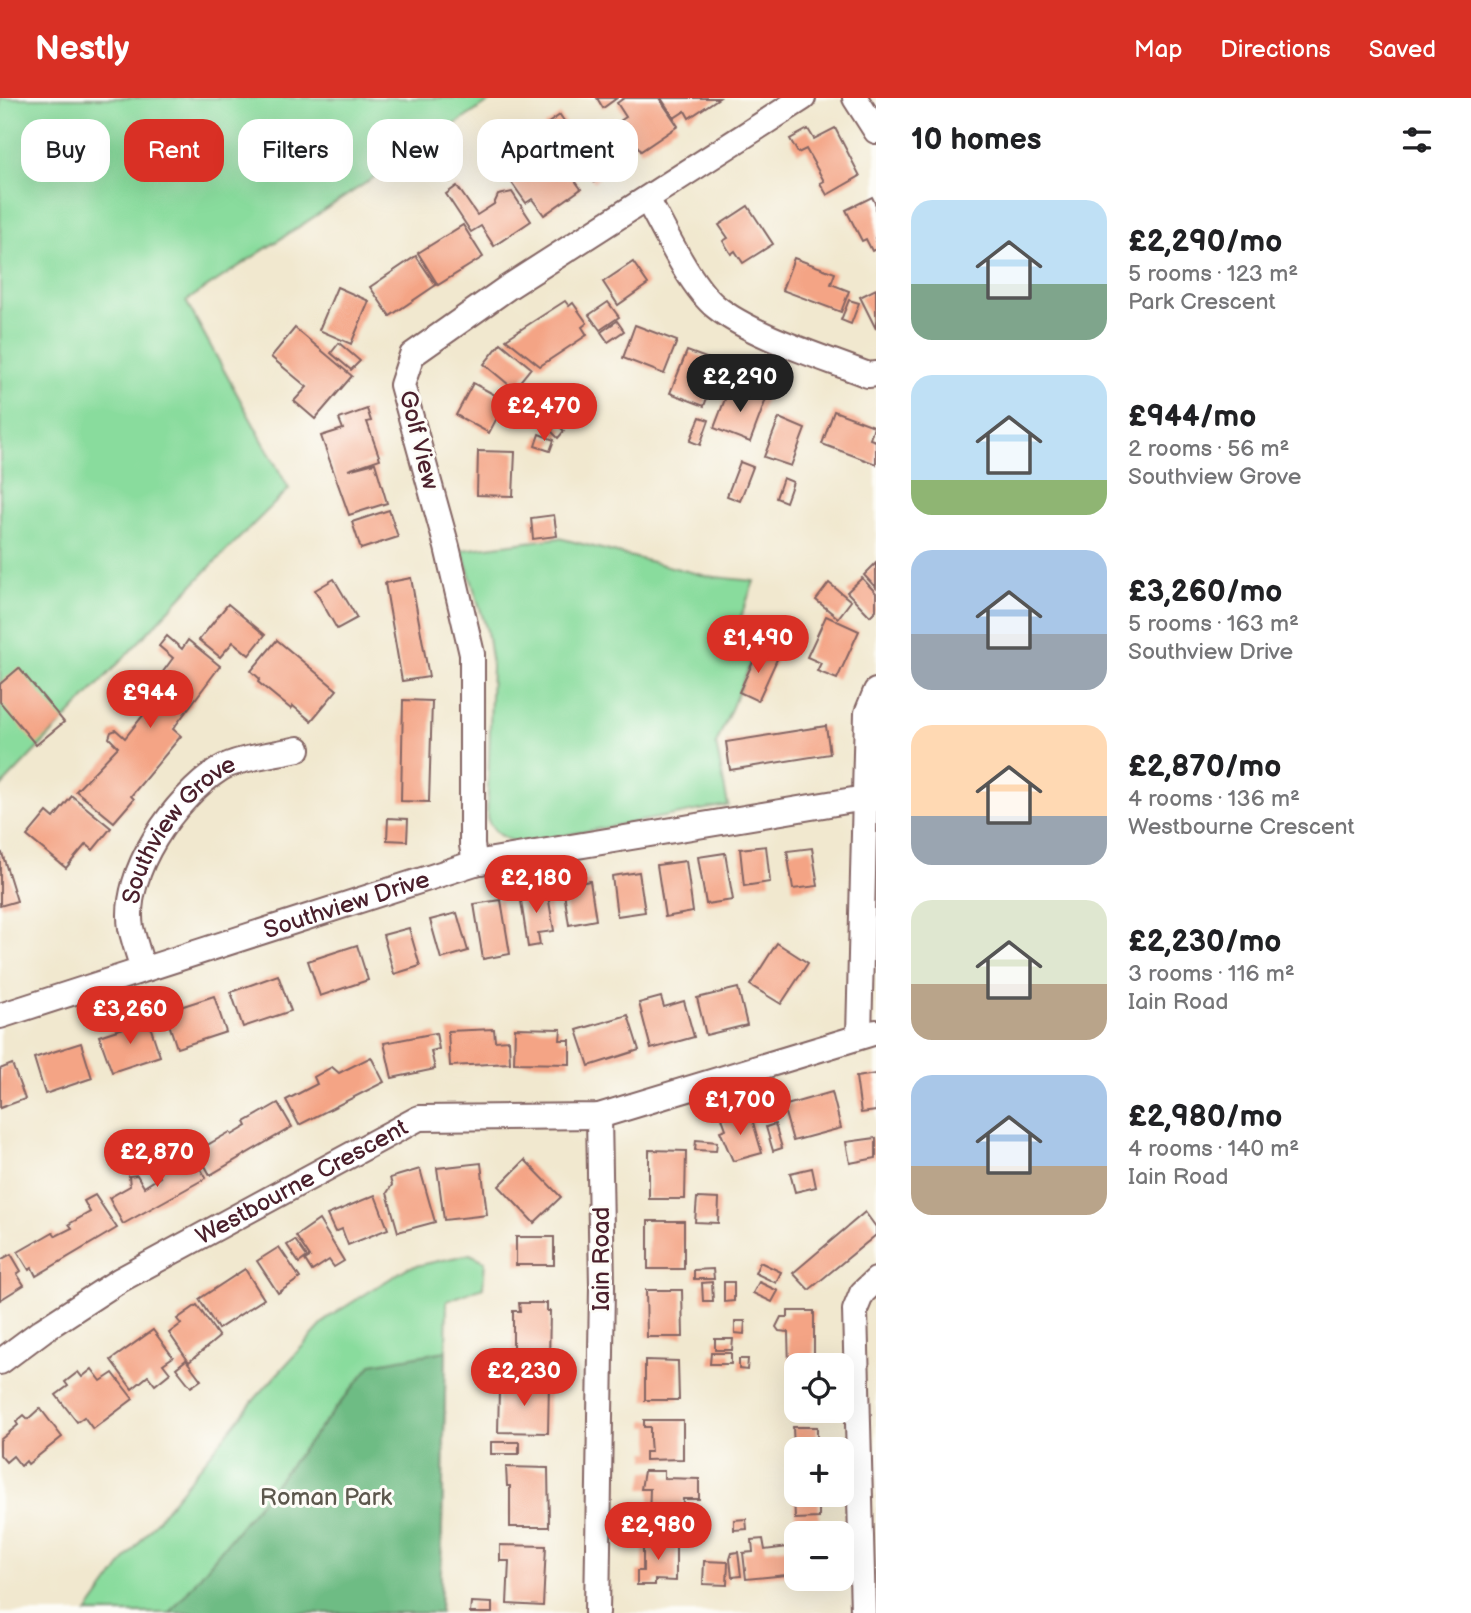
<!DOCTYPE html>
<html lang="en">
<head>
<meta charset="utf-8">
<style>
	body { margin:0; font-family:"Balsamiq Sans",sans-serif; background:#f6f6f6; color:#202124; height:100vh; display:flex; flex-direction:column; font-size:26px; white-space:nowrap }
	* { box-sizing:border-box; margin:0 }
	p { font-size:23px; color:#757577 }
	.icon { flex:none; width:38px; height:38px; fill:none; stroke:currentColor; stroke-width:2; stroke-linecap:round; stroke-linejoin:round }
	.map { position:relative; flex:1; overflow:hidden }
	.sheet { display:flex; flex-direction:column; background:#fff; width:595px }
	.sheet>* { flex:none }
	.banner { position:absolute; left:21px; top:21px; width:665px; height:63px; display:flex; gap:14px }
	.fabs { position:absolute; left:784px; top:1255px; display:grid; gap:14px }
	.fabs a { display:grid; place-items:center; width:70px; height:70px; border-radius:14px; background:#fff; box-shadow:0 7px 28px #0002; font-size:35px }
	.price { position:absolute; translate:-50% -60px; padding:0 16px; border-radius:24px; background:#d93025; color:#fff; font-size:23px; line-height:46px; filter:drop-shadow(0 2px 4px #0008) }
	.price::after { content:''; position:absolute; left:50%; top:42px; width:21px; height:16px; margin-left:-10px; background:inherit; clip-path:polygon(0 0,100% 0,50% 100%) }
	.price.selected { background:#222; color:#fff }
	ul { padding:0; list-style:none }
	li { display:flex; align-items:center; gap:21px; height:175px; padding:0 35px }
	li span { display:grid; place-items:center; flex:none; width:196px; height:140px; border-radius:21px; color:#555 }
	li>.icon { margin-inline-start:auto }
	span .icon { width:84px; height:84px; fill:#fffc; stroke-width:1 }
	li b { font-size:30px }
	h2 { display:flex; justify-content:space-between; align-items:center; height:84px; padding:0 35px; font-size:30px }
	.chip { padding:0 24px; border-radius:21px; background:#fff; box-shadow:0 7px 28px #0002; font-size:24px; line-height:63px }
	.chip.selected { background:#d93025; color:#fff }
	header { display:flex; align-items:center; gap:42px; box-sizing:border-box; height:98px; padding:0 35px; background:#d93025; color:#fff }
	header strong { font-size:33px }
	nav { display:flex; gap:38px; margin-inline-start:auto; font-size:24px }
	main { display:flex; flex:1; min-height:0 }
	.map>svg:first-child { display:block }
	.green { fill:#89dc9d; stroke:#6a7e64; stroke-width:2 }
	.forest { fill:#6ebc84; stroke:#5c6e58; stroke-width:2 }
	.building { fill:#f4a485 }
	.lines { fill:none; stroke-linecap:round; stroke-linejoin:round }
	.street-casing { stroke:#846564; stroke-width:28 }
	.street { stroke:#fff; stroke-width:24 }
	.labels { text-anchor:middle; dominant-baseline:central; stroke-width:6; stroke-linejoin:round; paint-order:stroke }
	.street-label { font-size:24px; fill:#4a1f2b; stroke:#fdfcf7 }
	.park-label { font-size:24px; fill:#5d584d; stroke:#fdfcf7 }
</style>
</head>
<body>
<header>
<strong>Nestly</strong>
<nav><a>Map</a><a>Directions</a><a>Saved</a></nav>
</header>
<main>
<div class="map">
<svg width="876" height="1515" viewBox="0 0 876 1515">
	<rect width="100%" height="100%" fill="#fdfcf7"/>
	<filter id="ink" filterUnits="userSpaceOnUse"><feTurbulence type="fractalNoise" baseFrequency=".0143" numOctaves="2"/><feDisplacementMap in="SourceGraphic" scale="14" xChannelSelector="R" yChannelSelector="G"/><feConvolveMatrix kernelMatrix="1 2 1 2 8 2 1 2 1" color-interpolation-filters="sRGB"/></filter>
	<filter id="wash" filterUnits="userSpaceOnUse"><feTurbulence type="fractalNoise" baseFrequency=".00686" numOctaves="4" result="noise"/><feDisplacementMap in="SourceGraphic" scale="28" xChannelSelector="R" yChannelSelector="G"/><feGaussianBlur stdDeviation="1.57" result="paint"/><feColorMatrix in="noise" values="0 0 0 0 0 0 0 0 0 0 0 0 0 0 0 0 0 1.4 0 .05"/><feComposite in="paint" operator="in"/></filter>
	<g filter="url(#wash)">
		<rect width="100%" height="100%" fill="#f1e8cf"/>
		<g class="green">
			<polygon points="0,0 495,0 186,203 289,391 206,473 0,690"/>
			<path d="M559,440L706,478L754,483L734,538L758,548L716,646L728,707L523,745C506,743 494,737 487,720L492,568L487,533L462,452Z"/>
			<polygon points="470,1156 485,1163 483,1189 447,1203 440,1515 87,1515 129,1457 253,1303 329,1219 407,1170"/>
		</g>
		<polygon class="forest" points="446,1253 440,1515 170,1515 372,1266"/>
		<g id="blocks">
			<g class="building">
				<polygon points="597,0 617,0 603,10"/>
				<polygon points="624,0 659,0 678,28 641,53 620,23 626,19 617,5"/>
				<polygon points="661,0 719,0 689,20 685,13 674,20"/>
				<polygon points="560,17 572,35 556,46 544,28"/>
				<polygon points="608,29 629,58 594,84 573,54"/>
				<polygon points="835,30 860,78 827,97 820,85 824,83 806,51 798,55 790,41 808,31 814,41"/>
				<polygon points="532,56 544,73 560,62 581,91 544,117 532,101 526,105 505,75"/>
				<polygon points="457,88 477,117 494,106 498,97 512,94 531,123 494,148 481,128 471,134 446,96"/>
				<polygon points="872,99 876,107 876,151 872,153 866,141 862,143 846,112"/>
				<polygon points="748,108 773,146 743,165 735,153 731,156 723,143 728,140 719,127"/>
				<polygon points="463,127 483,159 438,187 418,155"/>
				<polygon points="416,158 436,187 390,218 370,189"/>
				<polygon points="794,160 835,175 831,186 849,193 841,214 782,192"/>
				<polygon points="633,164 648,186 618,207 603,184"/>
				<polygon points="337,189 369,203 351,246 319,232"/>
				<polygon points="876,191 876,231 860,199"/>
				<polygon points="849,202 859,205 851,226 841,222"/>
				<polygon points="565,203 569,208 573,205 587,225 582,229 587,237 540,268 506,241"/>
				<polygon points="608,204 619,219 600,232 589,217"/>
				<polygon points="617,223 624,233 608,244 601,234"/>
				<polygon points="635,227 677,243 664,276 623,260"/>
				<polygon points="295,230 352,278 315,321 294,303 307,289 271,259"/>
				<polygon points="339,245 360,263 351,272 331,255"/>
				<polygon points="501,245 531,270 514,291 484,266"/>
				<polygon points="687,253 720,265 704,308 670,295"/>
				<polygon points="473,285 506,303 489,335 456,317"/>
				<polygon points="730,288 766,301 750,344 714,330"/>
				<polygon points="367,311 371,323 367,324 380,361 348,372 375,365 387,405 349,417 321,338 343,331 339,321"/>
				<polygon points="834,313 874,328 870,341 876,343 876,366 822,346"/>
				<polygon points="700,319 709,322 700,347 690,343"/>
				<polygon points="779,320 805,331 791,368 764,359"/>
				<polygon points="557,326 564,333 558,340 551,333"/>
				<polygon points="539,336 554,342 550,353 535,348"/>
				<polygon points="478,353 515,354 513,398 477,397"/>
				<polygon points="740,364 753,369 740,403 727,398"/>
				<polygon points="783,380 793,384 786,404 776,400"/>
				<polygon points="389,412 398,439 361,451 352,424"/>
				<polygon points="554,417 557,438 533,441 531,420"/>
				<polygon points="876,465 876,490 864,477"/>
				<polygon points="411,480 429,579 402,583 385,485"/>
				<polygon points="862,480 876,495 876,512 870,518 847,494"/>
				<polygon points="334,481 357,520 337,531 315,492"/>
				<polygon points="829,485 851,503 838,520 816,502"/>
				<polygon points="228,506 265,537 249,557 233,544 220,559 199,542"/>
				<polygon points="826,518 859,533 837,581 817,573 821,565 807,559"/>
				<polygon points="167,538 182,551 188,542 220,568 173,631 181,638 131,698 134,701 114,724 76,693 118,649 109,640 111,634 116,632 125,640 148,611 141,604 173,560 159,548"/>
				<polygon points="277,542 337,592 311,623 293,608 291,611 258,584 260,581 251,573"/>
				<polygon points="759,551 778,559 758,603 739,594"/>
				<polygon points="19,570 64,624 36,647 0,604 0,586"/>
				<polygon points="403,602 432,603 429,704 401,703"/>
				<polygon points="826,628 830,656 730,672 726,644"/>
				<polygon points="72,698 111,730 93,752 86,746 66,770 27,738 47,714 54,720"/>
				<polygon points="388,720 408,721 407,743 387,742"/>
				<polygon points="766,748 770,784 744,788 740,751"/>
				<polygon points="812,750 818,788 793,791 787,753"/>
				<polygon points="2,755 17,803 0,808 0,756"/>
				<polygon points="725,755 733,802 706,806 698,759"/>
				<polygon points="686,763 693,814 665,819 657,767"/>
				<polygon points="639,774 645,814 617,818 612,778"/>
				<polygon points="590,783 596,822 569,827 563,788"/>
				<polygon points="547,791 554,833 538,835 540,847 528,849 520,796"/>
				<polygon points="501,802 510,856 483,861 474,806"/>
				<polygon points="457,815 468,853 441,861 430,822"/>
				<polygon points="409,830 420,868 394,876 383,837"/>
				<polygon points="777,845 808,865 781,906 750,887"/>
				<polygon points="357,847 368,882 320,898 308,863"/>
				<polygon points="278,877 291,913 243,929 231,894"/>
				<polygon points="738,890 747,927 706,937 697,900"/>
				<polygon points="214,898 226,934 177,950 165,914"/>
				<polygon points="661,899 664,909 684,903 694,939 651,951 639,905"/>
				<polygon points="628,917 639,952 589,968 577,932"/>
				<polygon points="148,922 160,958 112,974 99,938"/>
				<polygon points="515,930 561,931 560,942 570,942 570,966 514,965"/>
				<polygon points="494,931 495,943 509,942 510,965 450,968 448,933"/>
				<polygon points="436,935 439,951 431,953 435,971 392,980 384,945"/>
				<polygon points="81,945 92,980 45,996 34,960"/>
				<polygon points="371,959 384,984 299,1027 286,1002 317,986 314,979 332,969 339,975"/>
				<polygon points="12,966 25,1001 0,1010 0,971"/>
				<polygon points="876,976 876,1013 861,1015 856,979"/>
				<polygon points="832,994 841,1030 793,1043 783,1008"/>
				<polygon points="278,1005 292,1029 210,1077 197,1053 230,1034 232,1037 247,1028 245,1024"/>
				<polygon points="740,1015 742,1023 752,1021 762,1055 733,1063 720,1033 726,1031 722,1020"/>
				<polygon points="775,1026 782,1050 773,1053 766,1029"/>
				<polygon points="876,1040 876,1060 850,1065 846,1044"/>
				<polygon points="696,1042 717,1044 716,1053 695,1052"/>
				<polygon points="649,1052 686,1053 685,1101 649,1101"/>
				<polygon points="191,1055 206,1080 123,1126 109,1100 130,1088 129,1078 137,1077 144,1089 160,1079 157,1075"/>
				<polygon points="525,1062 561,1099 534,1125 499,1088"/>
				<polygon points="481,1065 487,1117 444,1122 437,1070"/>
				<polygon points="812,1070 816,1089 795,1094 790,1075"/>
				<polygon points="420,1071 435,1124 398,1134 387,1095 392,1087 390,1080"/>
				<polygon points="95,1097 117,1130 36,1178 32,1170 29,1172 18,1154 53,1134 56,1138 72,1130 69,1126 90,1114 84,1103"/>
				<polygon points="375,1097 388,1131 348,1147 342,1131 335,1134 327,1117"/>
				<polygon points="697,1100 719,1101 718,1125 695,1124"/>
				<polygon points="865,1114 876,1129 876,1137 809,1192 793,1175"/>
				<polygon points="319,1122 344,1163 334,1169 329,1162 312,1173 305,1162 310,1159 296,1138"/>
				<rect x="648" y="1123" width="36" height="48"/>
				<rect x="516" y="1139" width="38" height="28"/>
				<polygon points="295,1142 307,1159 299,1165 287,1147"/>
				<polygon points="279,1149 300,1180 278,1195 257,1163"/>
				<polygon points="11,1156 21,1173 17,1176 24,1187 0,1202 0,1162"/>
				<polygon points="760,1164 781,1174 776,1185 755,1175"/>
				<polygon points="245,1171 264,1201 218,1231 199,1201"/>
				<polygon points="713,1171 714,1181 694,1181 694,1172"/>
				<polygon points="712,1184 713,1203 703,1203 702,1185"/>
				<polygon points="724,1184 734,1184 734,1203 724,1204"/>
				<polygon points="759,1184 778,1193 772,1204 753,1195"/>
				<polygon points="646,1192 682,1192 683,1239 647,1239"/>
				<polygon points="519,1205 547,1205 547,1213 550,1213 549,1265 513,1265 513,1213 520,1213"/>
				<polygon points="197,1207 219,1239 189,1264 169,1235 181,1226 177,1221"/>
				<polygon points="788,1213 814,1213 814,1267 796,1267 796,1306 790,1306 788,1234 779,1233 776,1229 781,1219 788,1219"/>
				<polygon points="735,1223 745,1223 744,1236 735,1235"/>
				<polygon points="153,1232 173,1259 163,1266 170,1275 155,1287 148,1278 132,1291 111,1262"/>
				<polygon points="715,1241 733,1241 732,1252 715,1252"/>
				<polygon points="711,1255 731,1255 731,1266 710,1266"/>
				<polygon points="739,1261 748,1261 747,1272 739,1271"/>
				<polygon points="186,1262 201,1282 191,1289 176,1270"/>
				<polygon points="645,1262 678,1263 679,1302 645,1302"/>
				<polygon points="92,1271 101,1283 113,1275 133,1301 93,1331 84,1319 77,1324 56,1297 68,1288 65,1284 78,1274 82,1279"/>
				<polygon points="514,1284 549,1284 548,1335 498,1334 499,1292 514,1292"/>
				<polygon points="40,1310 62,1339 28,1366 26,1363 21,1368 13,1358 6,1364 0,1357 0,1342 18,1327 16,1324 24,1317 28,1321"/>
				<polygon points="644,1322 683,1322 683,1361 645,1362 645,1354 651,1354 650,1342 650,1329 644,1329"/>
				<polygon points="793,1329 817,1329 817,1351 796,1351 796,1396"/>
				<rect x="491" y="1344" width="28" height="12"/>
				<polygon points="506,1369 548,1370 549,1429 510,1429 510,1388 507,1388"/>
				<polygon points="644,1373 664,1373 664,1380 699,1381 699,1401 683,1401 682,1421 649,1420 650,1391 641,1391"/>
				<polygon points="794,1396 819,1396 819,1420 795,1421"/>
				<polygon points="746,1421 747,1431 734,1432 734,1422"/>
				<polygon points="691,1432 692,1441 679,1441 678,1433"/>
				<polygon points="643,1441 676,1442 676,1483 655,1482 655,1487 637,1487 637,1473 643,1473"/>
				<polygon points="763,1441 765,1452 796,1448 796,1476 746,1481 743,1455 753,1454 752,1442"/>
				<polygon points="500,1447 546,1448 543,1508 507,1506 509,1463 500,1463"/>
				<polygon points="738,1454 741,1478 732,1479 730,1461 732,1455"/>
				<polygon points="704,1463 728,1464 727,1487 703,1486"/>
				<polygon points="471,1504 492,1505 492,1515 470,1515"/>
			</g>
		</g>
	</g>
	<g filter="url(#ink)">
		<use href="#blocks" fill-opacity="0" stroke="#846564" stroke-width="2"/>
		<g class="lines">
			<g class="street-casing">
				<g id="street">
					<polyline points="855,0 876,33"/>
					<path d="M647,101C664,131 690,188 716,209C752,238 825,260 868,277L876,276"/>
					<polyline points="475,765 472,747 472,556 447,449 402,287 412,257 507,190 803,0"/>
					<path id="s1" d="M143,871C139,858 134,843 131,830C122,774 175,700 220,671C237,660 277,656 298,651"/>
					<path id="s2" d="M0,918L475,765L865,700"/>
					<polyline points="859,937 867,615 876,593"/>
					<path id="s3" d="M0,1264L43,1232L120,1182L419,1020L599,1018L876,934"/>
					<polyline points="863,1514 855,1212 862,1195 876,1182"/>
					<polyline points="597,1515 602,1189 599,1018"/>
				</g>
			</g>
			<use href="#street" class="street"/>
		</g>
	</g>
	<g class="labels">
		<g class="street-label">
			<text transform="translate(419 342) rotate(76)">Golf View</text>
			<text stroke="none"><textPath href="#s1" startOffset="158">Southview Grove</textPath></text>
			<text stroke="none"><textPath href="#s2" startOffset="364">Southview Drive</textPath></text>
			<text stroke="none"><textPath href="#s3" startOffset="352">Westbourne Crescent</textPath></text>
			<text transform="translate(601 1161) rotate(-90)">Iain Road</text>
		</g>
		<g class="park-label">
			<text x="326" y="1399">Roman Park</text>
		</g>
	</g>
</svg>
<div class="fabs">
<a><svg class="icon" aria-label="locate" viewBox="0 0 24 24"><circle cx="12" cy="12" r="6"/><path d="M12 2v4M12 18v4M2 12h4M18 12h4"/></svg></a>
<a>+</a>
<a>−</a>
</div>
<b class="price selected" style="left:740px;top:316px">£2,290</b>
<b class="price" style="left:544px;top:345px">£2,470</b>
<b class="price" style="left:758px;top:577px">£1,490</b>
<b class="price" style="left:150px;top:632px">£944</b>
<b class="price" style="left:536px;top:817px">£2,180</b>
<b class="price" style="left:130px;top:948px">£3,260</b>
<b class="price" style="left:740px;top:1039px">£1,700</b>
<b class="price" style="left:157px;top:1091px">£2,870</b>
<b class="price" style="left:524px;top:1310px">£2,230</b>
<b class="price" style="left:658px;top:1464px">£2,980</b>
<div class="banner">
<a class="chip">Buy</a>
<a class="chip selected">Rent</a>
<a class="chip">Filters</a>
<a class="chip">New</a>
<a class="chip">Apartment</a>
</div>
</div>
<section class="sheet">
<h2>10 homes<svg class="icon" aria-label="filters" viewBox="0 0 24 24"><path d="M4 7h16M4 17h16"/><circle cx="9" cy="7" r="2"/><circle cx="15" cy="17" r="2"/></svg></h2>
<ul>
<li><span style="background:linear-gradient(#bfe0f5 60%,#7fa58c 0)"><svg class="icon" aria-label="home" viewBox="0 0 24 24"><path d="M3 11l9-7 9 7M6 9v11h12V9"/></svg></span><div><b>£2,290/mo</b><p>5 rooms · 123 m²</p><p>Park Crescent</p></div></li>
<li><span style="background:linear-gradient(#bfe0f5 75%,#8fb573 0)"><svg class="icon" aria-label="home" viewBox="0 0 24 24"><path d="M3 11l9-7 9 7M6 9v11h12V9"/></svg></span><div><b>£944/mo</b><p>2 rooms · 56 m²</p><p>Southview Grove</p></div></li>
<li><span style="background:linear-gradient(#a9c7e8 60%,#9aa5b1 0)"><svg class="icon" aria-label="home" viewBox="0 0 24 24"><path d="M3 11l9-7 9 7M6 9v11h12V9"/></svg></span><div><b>£3,260/mo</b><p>5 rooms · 163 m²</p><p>Southview Drive</p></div></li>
<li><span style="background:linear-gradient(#ffd9b3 65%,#9aa5b1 0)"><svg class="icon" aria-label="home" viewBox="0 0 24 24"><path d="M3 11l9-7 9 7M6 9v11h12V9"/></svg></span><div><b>£2,870/mo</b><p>4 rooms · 136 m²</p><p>Westbourne Crescent</p></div></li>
<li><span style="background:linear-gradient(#dfe7d0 60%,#b9a48a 0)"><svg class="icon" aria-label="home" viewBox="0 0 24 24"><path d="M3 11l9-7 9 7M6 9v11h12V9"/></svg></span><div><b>£2,230/mo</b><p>3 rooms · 116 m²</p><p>Iain Road</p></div></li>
<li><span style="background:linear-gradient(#a9c7e8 65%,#b9a48a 0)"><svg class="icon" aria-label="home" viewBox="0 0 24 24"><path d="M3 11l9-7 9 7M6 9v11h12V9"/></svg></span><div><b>£2,980/mo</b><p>4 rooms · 140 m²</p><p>Iain Road</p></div></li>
</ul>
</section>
</main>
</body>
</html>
